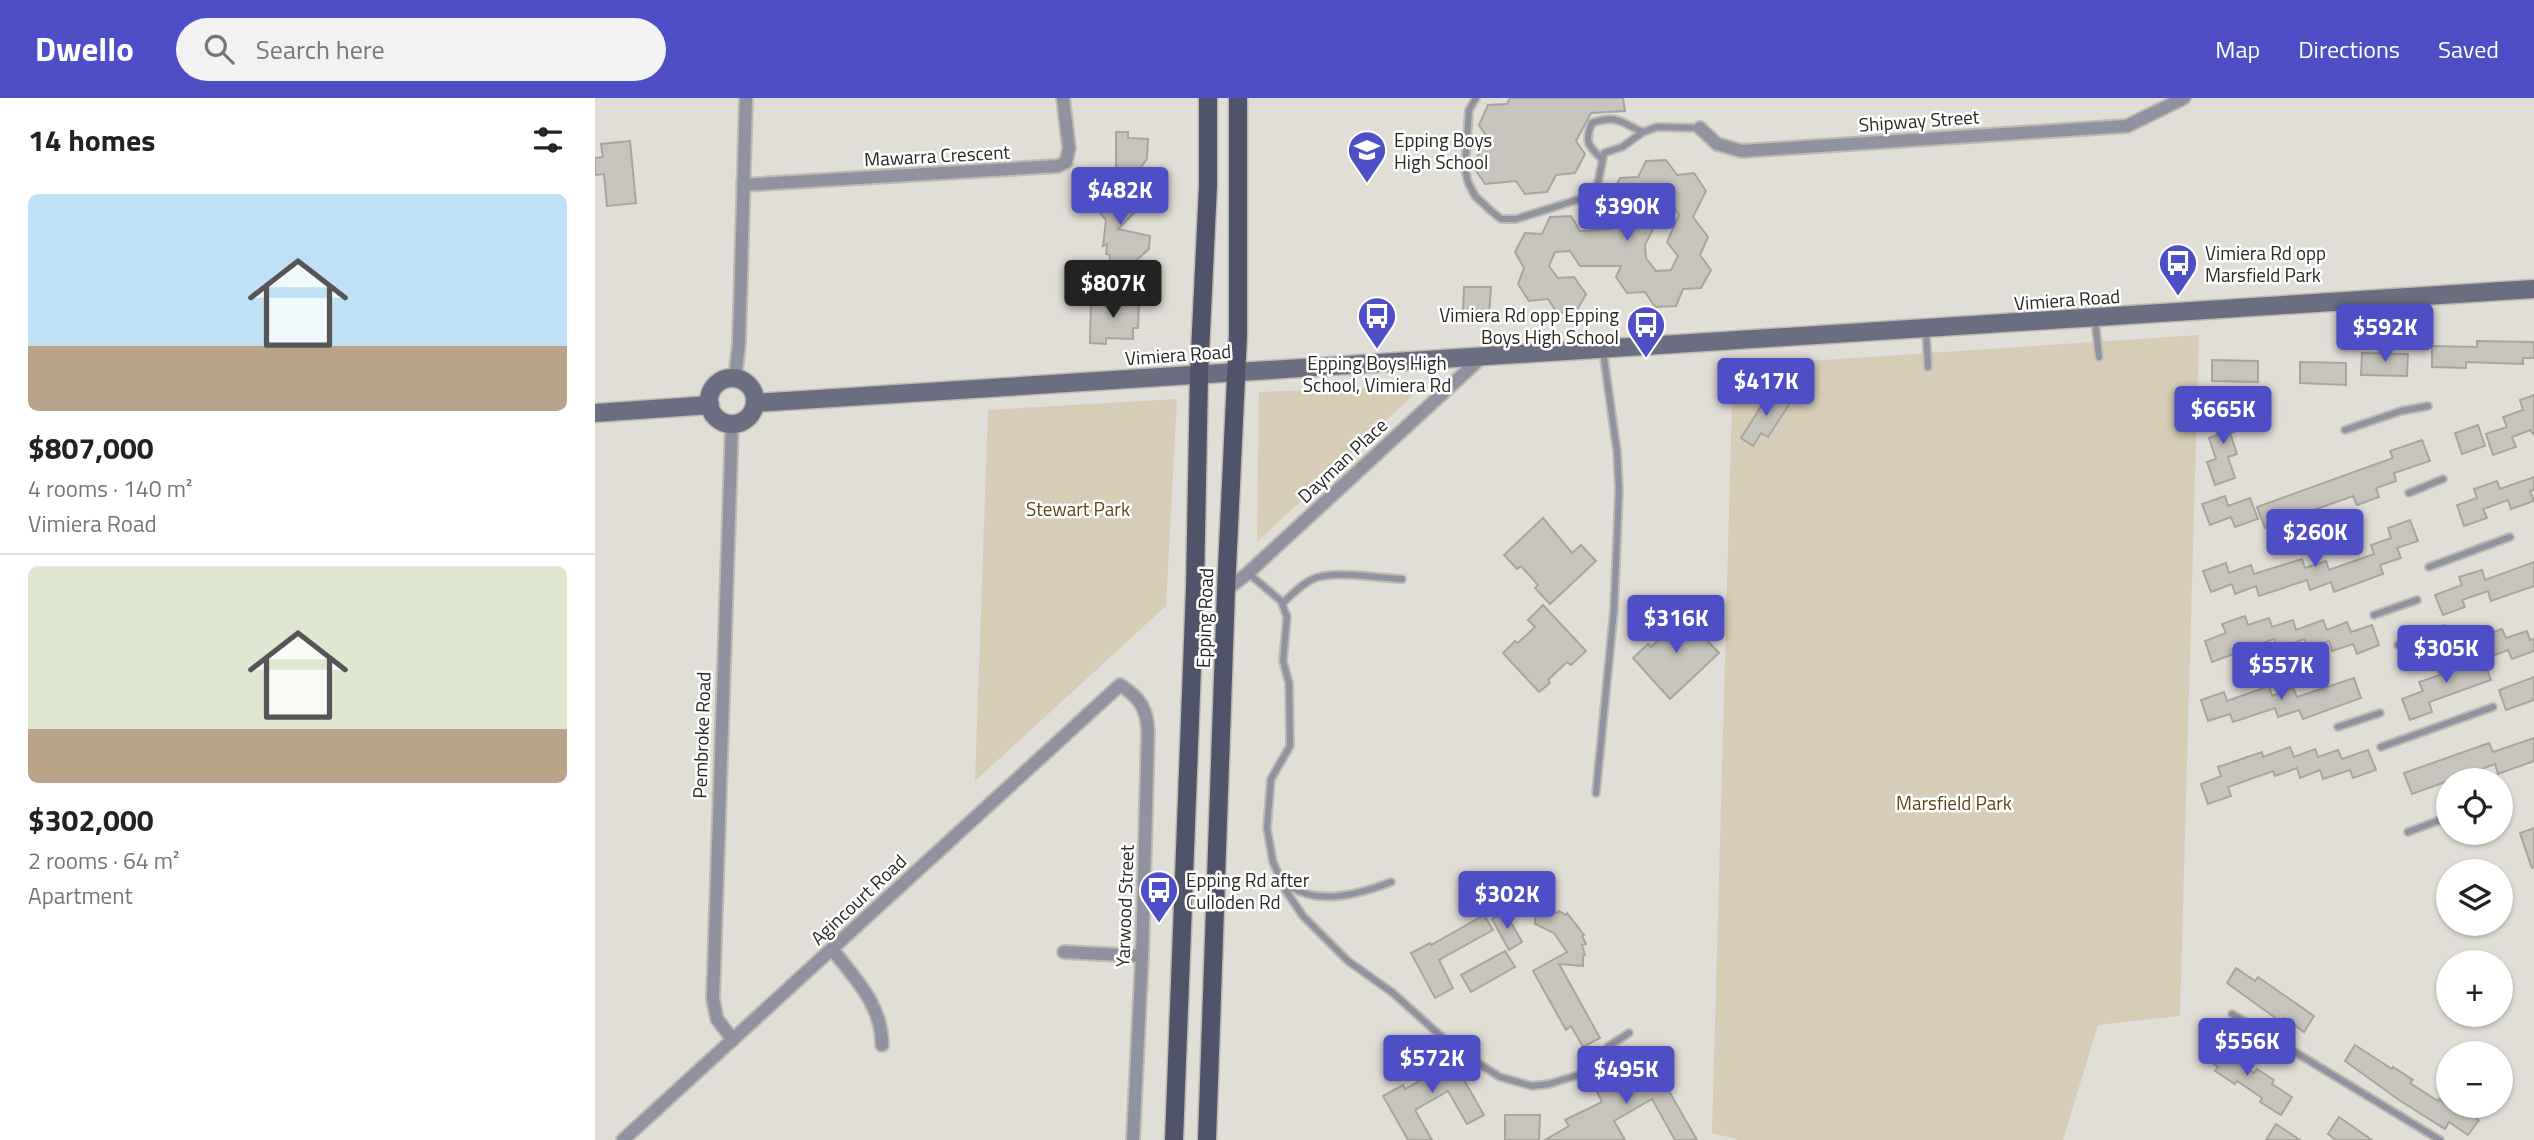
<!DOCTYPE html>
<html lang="en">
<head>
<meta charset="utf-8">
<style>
	body { margin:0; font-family:"Titillium Web",sans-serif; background:#f2f2f2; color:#222; height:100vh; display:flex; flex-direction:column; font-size:26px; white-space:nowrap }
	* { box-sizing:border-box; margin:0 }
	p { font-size:23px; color:#767676 }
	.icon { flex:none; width:38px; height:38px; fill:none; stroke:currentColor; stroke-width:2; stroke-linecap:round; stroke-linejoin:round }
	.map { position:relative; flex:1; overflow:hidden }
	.panel { display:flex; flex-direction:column; background:#fff; width:595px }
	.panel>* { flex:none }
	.tools { position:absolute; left:1841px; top:670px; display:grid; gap:14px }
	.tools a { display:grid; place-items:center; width:77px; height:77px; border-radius:50%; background:#fff; box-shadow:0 2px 5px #0004; font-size:35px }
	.price { position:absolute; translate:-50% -60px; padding:0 16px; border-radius:7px; background:#4e4fc6; color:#fff; font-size:23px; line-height:46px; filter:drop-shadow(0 2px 4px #0008) }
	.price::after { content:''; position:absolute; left:50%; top:42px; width:21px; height:16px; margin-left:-10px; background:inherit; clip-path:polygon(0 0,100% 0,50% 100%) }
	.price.current { background:#222; color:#fff }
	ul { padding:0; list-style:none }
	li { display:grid; align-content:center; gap:14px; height:371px; padding:0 28px }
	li+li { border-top:2px solid #e0e0e0 }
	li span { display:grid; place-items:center; height:217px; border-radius:10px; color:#555 }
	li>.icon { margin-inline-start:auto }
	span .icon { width:126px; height:126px; fill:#fffc; stroke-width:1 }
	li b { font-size:30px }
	h2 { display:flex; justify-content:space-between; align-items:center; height:84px; padding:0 28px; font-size:30px }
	header { display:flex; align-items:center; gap:42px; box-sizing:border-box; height:98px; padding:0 35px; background:#4e4fc6; color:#fff }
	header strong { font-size:33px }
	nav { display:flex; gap:38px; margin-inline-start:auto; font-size:24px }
	.search { width:490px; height:63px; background:#f2f2f2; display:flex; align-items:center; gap:18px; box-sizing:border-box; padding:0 24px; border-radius:38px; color:#767676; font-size:26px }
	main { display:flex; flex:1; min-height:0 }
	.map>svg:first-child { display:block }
	.green { fill:#d7cdb7 }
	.building { fill:#c7c4bd; stroke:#a8a59e; stroke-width:2; fill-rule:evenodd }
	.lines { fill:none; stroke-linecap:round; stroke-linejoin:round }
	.lane-casing { stroke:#bcbab3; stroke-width:10 }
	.street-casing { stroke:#bcbab3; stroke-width:16 }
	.secondary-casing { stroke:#bcbab3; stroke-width:21 }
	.primary-casing { stroke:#bcbab3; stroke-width:21 }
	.lane { stroke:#90929f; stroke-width:6 }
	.street { stroke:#90929f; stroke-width:12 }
	.secondary { stroke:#6a6e80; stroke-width:18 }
	.primary { stroke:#50546a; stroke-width:18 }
	.labels { text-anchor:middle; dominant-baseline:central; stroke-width:5; stroke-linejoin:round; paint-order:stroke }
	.street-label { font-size:19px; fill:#292825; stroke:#fff }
	.poi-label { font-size:19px; fill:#292825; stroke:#fff; text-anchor:start }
	.park-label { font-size:19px; fill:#5b4713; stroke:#fff }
</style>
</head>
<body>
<header>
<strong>Dwello</strong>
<div class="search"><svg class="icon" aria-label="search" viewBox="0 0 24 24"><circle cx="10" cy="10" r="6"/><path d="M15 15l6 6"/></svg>Search here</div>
<nav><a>Map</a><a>Directions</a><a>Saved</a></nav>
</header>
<main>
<section class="panel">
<h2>14 homes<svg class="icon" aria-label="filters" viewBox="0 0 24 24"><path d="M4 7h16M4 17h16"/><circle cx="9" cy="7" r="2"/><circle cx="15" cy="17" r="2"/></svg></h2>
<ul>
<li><span style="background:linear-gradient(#bfe0f5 70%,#b9a48a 0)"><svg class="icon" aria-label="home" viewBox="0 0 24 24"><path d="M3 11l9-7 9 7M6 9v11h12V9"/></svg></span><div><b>$807,000</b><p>4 rooms · 140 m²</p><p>Vimiera Road</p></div></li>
<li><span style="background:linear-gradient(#dfe7d0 75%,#b9a48a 0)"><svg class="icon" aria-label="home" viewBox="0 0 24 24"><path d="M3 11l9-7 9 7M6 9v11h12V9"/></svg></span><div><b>$302,000</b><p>2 rooms · 64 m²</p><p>Apartment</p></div></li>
</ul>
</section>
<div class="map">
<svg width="1939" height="1042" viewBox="0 0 1939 1042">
	<rect width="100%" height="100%" fill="#e1ded7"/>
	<g class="green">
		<polygon points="1604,237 1585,918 1503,927 1468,1042 1144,1042 1117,1035 1138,268"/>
		<polygon points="828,288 662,444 664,294"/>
		<polygon points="582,301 571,508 380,683 393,312"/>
	</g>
	<g class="building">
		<polygon points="915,0 1028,0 1030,13 996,15 981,43 990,56 980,75 961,77 952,94 930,96 921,83 890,86 878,68 892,39 884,27 893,7 912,6"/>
		<polygon points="521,34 533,34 533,40 553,41 552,61 543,73 521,72"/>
		<polygon points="35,43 41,105 12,108 9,76 0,77 0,60 8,59 6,46"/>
		<path d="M1071,62L1082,77L1099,75L1111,93L1098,119L1113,139L1105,157L1116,172L1106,190L1088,191L1081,208L1060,209L1050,194L1032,195L1021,179L1026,168H985L975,153L960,154L954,168L963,180L979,179L991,196L981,214L962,215L953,201L934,203L923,186L929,170L920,154L930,135L947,136L955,119L976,118L985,133L1017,131L1026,114L1016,98L1025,80L1043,79L1051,63ZM1071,97L1084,117L1072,144L1083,158L1076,172L1061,173L1051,160L1050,147L1060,127L1050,112L1056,98Z"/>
		<polygon points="521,80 541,99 538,103 544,110 523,131 555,138 554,151 537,166 536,173 514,171 515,157 511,156 512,146 508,148 511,122 497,105"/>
		<polygon points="869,189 896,189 894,217 868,214"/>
		<polygon points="496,202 544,204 543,230 538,230 538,241 511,240 511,246 495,245"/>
		<polygon points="1882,243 1939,244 1939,260 1928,260 1928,266 1871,264 1871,270 1837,269 1837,248 1882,249"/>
		<polygon points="1767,255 1813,256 1812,278 1766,277"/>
		<polygon points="1617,262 1663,263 1663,284 1617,283"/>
		<polygon points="1705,264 1751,265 1751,287 1705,285"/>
		<polygon points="1176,293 1195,305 1173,339 1166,335 1158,348 1146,340"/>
		<polygon points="1939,297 1939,337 1935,332 1917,339 1921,349 1898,357 1891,336 1912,329 1908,319 1928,312 1925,302"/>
		<polygon points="1636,309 1644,332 1635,335 1642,356 1633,359 1640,380 1620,387 1612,364 1621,361 1614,340 1623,337 1615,316"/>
		<polygon points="1883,327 1890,348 1867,356 1860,335"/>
		<polygon points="1827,342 1835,363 1799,375 1801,383 1781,390 1784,399 1762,407 1758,398 1713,414 1717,423 1694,431 1691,422 1670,430 1662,409 1798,360 1795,353"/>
		<polygon points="1939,379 1939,392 1935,393 1939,403 1916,411 1913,402 1888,411 1892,420 1869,428 1862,407 1882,400 1879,391 1902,383 1905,391"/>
		<polygon points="1630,398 1633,408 1655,400 1663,421 1640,429 1636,419 1615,427 1607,406"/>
		<polygon points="948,420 977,455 986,447 1001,463 955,506 940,490 943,487 926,468 922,471 909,457"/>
		<polygon points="1815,422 1823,443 1802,450 1806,460 1785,467 1788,476 1739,494 1736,484 1715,492 1712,482 1664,498 1661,488 1640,496 1637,486 1616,494 1608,473 1631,465 1634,475 1656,467 1659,476 1707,461 1710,470 1731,463 1734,472 1779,456 1776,447 1796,440 1793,430"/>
		<polygon points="1939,464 1939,488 1896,503 1893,493 1867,502 1870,509 1848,517 1840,497 1867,487 1864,479 1887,472 1890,482"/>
		<polygon points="948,507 991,553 976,567 972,564 953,582 955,585 944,594 908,555 920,543 923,545 940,529 933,522"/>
		<polygon points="1082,510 1124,555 1075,601 1038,560 1053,546 1056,549 1074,532 1067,524"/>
		<polygon points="1650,518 1653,527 1674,520 1677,529 1698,522 1701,532 1728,522 1732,532 1752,524 1756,534 1777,527 1784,547 1762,556 1758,546 1737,553 1734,543 1713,551 1709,541 1683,551 1679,541 1617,564 1610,543 1631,535 1627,526"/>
		<polygon points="1907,531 1911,540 1932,533 1935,542 1939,541 1939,553 1917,561 1913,552 1892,560 1885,539"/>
		<polygon points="1864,559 1867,569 1888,562 1896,582 1834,604 1837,614 1815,622 1807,601 1828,593 1824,584 1845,577 1841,568"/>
		<polygon points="1939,579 1939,602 1911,612 1904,592"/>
		<polygon points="1759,580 1766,600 1708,621 1704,612 1683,619 1680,610 1638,624 1635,616 1613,623 1606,602 1629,594 1632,603 1674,588 1677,598 1698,590 1702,599"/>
		<polygon points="1939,640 1939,663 1903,676 1900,666 1817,696 1809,675 1894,645 1898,654"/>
		<polygon points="1695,649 1699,659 1720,651 1723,659 1743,652 1747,661 1773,652 1781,672 1758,680 1755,672 1728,681 1725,672 1705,680 1702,670 1680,678 1678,673 1633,689 1636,698 1613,706 1606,686 1626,678 1623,669 1667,654 1668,659"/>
		<polygon points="1939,730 1939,769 1937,770 1925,735"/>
		<polygon points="941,808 963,815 964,813 971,817 972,815 989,837 987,838 991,846 987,847 990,857 988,858 988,868 964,866 1005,940 988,949 976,928 971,932 938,873 972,854 959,835 940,826"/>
		<polygon points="910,814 927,844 914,852 897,821"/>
		<polygon points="889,817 898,832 844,862 858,890 840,900 816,855 835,845 836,847"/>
		<polygon points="910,853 920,869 876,894 866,877"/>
		<polygon points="1641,870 1660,883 1663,879 1719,918 1709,934 1689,920 1686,924 1632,885"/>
		<polygon points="1616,941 1633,953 1631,956 1659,975 1662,971 1679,982 1677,986 1697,999 1686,1017 1665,1004 1667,1000 1642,983 1640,986 1620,973 1623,969 1606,957"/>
		<polygon points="846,946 852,952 889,1017 872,1026 853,993 820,1012 837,1042 813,1042 788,998 808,987 810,991 840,974 829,956"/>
		<polygon points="1760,947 1797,971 1798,969 1818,982 1815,985 1843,1003 1844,1001 1862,1013 1864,1009 1884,1022 1873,1037 1854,1024 1850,1031 1804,1002 1750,963"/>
		<polygon points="1036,965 1062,972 1102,1042 1080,1042 1057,1001 1019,1023 1030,1042 950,1042 974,1028 970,1022 1007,1004 998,986"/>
		<polygon points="910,1017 945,1017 944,1042 910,1042"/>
		<polygon points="1744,1019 1777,1042 1741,1042 1733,1036"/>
		<polygon points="1681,1026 1705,1042 1671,1042"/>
	</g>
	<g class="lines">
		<g class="lane-casing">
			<g id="lane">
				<polyline points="881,0 874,12 870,71 873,84 880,98 895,112 906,121 921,121 988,100 1002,89 1009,55 1027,49 1048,34 1062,29 1105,30"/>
				<path d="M1007,61C993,48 989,43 997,25C1023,16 1026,25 1048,34"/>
				<polyline points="1500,222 1504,259"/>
				<polyline points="1331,232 1333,269"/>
				<polyline points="1750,332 1806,313 1833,308"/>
				<polyline points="1814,395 1848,381"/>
				<polyline points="1834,469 1915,439"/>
				<path d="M653,475L686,503L692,519L688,563L694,585L695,648L676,681L672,730L678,764L691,793L698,790C726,807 768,795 796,784"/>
				<path d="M688,505C697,496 707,486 718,481C736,472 785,480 807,481"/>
				<polyline points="1779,517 1822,502"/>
				<polyline points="1803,547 1849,531"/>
				<polyline points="1743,629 1785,615"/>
				<polyline points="1786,649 1898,609"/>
				<polyline points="1001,695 1019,512 1024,392 1022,353 1008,253"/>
				<polyline points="1813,734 1853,719"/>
				<polyline points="691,793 708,818 753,863 798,895 859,950 905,979 937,988 954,986 990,975 999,969 1014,948 1034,935"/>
				<polyline points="1637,916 1845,1042"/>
			</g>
		</g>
		<g class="street-casing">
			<g id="street">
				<polyline points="1105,30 1122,46 1147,53 1532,28 1589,0"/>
				<polyline points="148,87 463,68 471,64 474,50 468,0"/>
				<polyline points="140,281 144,245 151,0"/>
				<polyline points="137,326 118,901 122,921 138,942"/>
				<polyline points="631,492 653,475 888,258"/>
				<path d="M237,851C261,882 287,907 287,947"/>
				<polyline points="469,854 547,858"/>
				<path d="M28,1042L525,587C545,600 552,610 553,634L547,858L538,1042"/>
			</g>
		</g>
		<g class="secondary-casing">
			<g id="secondary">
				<circle cx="137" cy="303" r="23"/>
				<polyline points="160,305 1939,191"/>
				<polyline points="0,315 115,307"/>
			</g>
		</g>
		<g class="primary-casing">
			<g id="primary">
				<polyline points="579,1042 600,490 604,276 613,88 613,0"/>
				<polyline points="612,1042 631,492 643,237 643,0"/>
			</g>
		</g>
		<use href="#lane" class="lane"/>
		<use href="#street" class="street"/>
		<use href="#secondary" class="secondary"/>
		<use href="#primary" class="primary"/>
	</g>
	<defs>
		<g id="school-pin" transform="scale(2.0125)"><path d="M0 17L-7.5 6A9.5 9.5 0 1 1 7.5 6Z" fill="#4e4fc6" stroke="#fff"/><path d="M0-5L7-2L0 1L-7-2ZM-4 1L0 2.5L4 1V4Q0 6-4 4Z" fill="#fff"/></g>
		<g id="bus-pin" transform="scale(2.0125)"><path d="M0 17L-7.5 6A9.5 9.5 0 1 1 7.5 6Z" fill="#4e4fc6" stroke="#fff"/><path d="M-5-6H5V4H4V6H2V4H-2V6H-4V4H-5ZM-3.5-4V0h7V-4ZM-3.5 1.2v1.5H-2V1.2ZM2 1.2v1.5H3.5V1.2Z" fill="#fff"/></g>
	</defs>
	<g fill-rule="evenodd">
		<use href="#school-pin" x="772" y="52"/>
		<use href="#bus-pin" x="1583" y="165"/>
		<use href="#bus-pin" x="782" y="218"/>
		<use href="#bus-pin" x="1051" y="227"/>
		<use href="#bus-pin" x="564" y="792"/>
	</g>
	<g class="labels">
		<g class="street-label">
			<text transform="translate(1324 22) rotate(-4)">Shipway Street</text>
			<text transform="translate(342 57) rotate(-3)">Mawarra Crescent</text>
			<text transform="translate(1472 201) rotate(-4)">Vimiera Road</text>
			<text transform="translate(583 256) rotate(-4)">Vimiera Road</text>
			<text transform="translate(747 362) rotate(-43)">Dayman Place</text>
			<text transform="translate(609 520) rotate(-88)">Epping Road</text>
			<text transform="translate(106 637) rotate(-88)">Pembroke Road</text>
			<text transform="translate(263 801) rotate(-43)">Agincourt Road</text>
			<text transform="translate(529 808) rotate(-88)">Yarwood Street</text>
		</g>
		<g class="poi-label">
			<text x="799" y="41">Epping Boys<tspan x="799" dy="22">High School</tspan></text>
			<text x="1610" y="154">Vimiera Rd opp<tspan x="1610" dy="22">Marsfield Park</tspan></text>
			<text x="1024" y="216" text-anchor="end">Vimiera Rd opp Epping<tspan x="1024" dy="22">Boys High School</tspan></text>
			<text x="782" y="264" text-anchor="middle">Epping Boys High<tspan x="782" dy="22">School, Vimiera Rd</tspan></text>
			<text x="591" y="781">Epping Rd after<tspan x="591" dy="22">Culloden Rd</tspan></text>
		</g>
		<g class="park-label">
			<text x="483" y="410">Stewart Park</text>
			<text x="1359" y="704">Marsfield Park</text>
		</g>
	</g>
</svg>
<div class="tools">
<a><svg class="icon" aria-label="locate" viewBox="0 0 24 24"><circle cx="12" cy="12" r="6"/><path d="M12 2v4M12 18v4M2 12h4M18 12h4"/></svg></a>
<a><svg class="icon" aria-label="layers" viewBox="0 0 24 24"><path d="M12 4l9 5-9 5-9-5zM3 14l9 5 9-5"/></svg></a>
<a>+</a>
<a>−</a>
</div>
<b class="price" style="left:525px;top:129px">$482K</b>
<b class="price" style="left:1032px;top:145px">$390K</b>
<b class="price current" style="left:518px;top:222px">$807K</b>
<b class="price" style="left:1790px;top:266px">$592K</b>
<b class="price" style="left:1171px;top:320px">$417K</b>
<b class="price" style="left:1628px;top:348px">$665K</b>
<b class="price" style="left:1720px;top:471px">$260K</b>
<b class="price" style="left:1081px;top:557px">$316K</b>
<b class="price" style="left:1851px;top:587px">$305K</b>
<b class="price" style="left:1686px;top:604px">$557K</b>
<b class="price" style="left:912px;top:833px">$302K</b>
<b class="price" style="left:1652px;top:980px">$556K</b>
<b class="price" style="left:837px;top:997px">$572K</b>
<b class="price" style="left:1031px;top:1008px">$495K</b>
</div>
</main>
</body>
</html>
